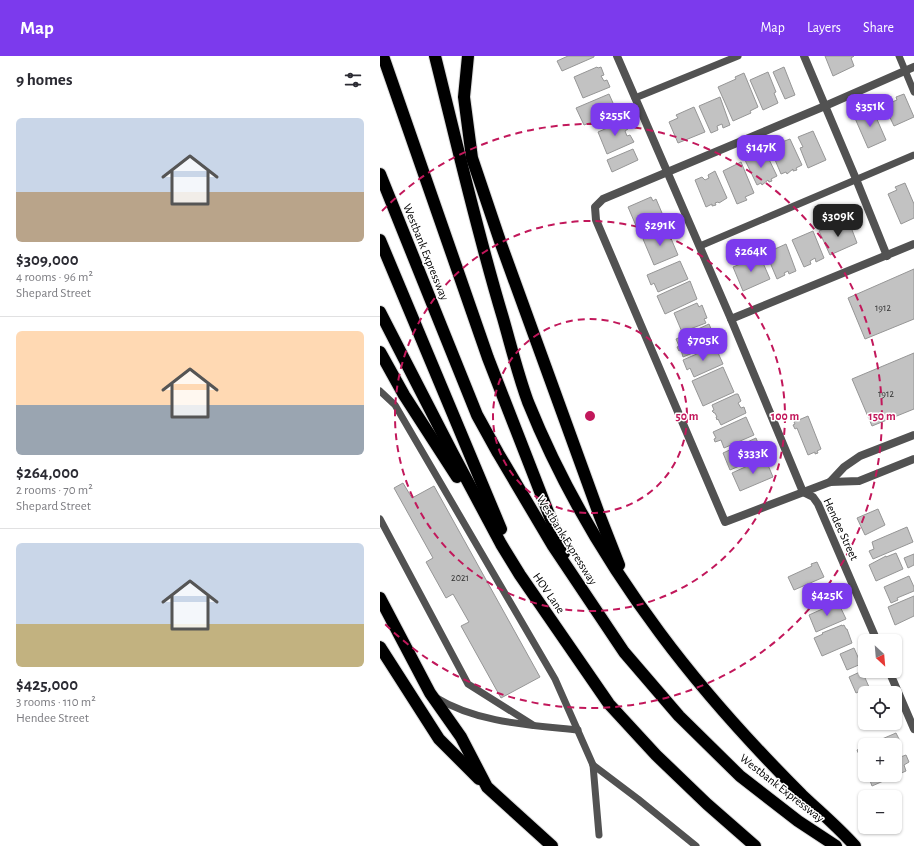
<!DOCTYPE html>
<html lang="en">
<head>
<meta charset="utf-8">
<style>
	body { margin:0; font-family:"Alegreya Sans",sans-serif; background:#f2f2f3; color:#2b2b33; height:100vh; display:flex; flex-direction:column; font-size:15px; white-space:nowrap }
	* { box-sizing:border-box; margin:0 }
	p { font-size:13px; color:#7c7c81 }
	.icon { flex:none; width:22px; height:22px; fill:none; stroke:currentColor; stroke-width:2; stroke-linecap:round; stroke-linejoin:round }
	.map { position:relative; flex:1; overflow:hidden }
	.side { display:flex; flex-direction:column; background:#fff; width:380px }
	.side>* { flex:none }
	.needle { width:26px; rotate:154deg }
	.tools { position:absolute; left:478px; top:578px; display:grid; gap:8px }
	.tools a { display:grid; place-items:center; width:44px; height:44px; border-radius:6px; background:#fff; box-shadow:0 1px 3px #0004; font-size:20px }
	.price { position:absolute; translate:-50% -34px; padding:0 9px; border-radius:8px; background:#7c3aed; color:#fff; font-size:13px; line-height:26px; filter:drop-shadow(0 1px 2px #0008) }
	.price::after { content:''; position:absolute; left:50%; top:24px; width:12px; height:9px; margin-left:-6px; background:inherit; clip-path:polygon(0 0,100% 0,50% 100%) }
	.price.on { background:#222; color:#fff }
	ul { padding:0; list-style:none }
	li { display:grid; align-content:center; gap:8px; height:212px; padding:0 16px }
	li+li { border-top:1px solid #e1e1e2 }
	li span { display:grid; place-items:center; height:124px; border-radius:6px; color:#555 }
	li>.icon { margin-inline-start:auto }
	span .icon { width:72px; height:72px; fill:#fffc; stroke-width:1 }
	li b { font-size:17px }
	h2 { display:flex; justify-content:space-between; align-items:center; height:48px; padding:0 16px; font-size:17px }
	header { display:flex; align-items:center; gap:24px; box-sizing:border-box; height:56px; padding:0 20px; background:#7c3aed; color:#fff }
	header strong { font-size:19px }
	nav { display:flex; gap:22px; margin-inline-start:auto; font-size:14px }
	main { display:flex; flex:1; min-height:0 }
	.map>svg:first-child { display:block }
	.building { fill:#c2c2c2; stroke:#969696 }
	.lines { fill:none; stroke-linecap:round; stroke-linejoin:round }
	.motorway-casing { stroke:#dbdbdb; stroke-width:14 }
	.service { stroke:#525252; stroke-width:7 }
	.minor { stroke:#525252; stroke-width:8 }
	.motorway { stroke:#000; stroke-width:12 }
	.ring { fill:none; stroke:#c2185b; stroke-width:2; stroke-dasharray:7 5 }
	.labels { text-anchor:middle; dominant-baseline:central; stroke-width:3; stroke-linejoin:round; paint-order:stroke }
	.number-label { font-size:10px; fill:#303030 }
	.street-label { font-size:12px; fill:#000; stroke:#fff }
	.centre { fill:#c2185b; stroke:#fff; stroke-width:2 }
	.ring-label { font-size:12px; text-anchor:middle; font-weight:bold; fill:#c2185b; stroke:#fff; stroke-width:3; stroke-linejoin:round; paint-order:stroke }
</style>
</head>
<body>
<header>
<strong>Map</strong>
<nav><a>Map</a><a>Layers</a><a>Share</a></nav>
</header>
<main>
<section class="side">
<h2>9 homes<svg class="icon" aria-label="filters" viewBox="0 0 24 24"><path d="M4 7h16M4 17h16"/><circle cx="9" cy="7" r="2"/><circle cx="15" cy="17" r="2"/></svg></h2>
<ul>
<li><span style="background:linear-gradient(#c9d6e8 60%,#b9a48a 0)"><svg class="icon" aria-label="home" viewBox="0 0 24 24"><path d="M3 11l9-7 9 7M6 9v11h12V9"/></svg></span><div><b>$309,000</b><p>4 rooms · 96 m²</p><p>Shepard Street</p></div></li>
<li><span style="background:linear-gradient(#ffd9b3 60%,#9aa5b1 0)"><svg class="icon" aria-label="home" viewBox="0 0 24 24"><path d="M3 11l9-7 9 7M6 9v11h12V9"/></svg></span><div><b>$264,000</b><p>2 rooms · 70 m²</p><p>Shepard Street</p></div></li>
<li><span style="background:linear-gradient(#c9d6e8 65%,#c2b280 0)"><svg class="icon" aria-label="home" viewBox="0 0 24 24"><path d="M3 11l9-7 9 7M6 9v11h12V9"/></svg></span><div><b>$425,000</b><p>3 rooms · 110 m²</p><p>Hendee Street</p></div></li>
</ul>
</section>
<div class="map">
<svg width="534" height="790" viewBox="0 0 534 790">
	<rect width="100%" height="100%" fill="#fff"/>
	<g class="building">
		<polygon points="188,0 214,0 214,1 182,15 177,5"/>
		<polygon points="445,0 474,0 471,2 474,10 453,20"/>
		<polygon points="217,11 218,12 221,11 224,19 221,20 224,25 227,24 230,31 203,42 194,21"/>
		<polygon points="404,11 415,39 405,43 393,16"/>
		<polygon points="388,16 396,36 394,37 398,47 383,54 370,24"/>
		<polygon points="364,17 378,51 370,55 371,57 353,65 338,31 356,23 355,21"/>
		<polygon points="229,38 237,56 204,69 196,52"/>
		<polygon points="524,38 534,61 514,70 503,47 511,43 512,46 517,44 516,41"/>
		<polygon points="340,41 350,69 343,72 342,68 337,70 338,74 331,77 319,50"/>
		<polygon points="314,51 325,76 298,87 289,66 298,62 296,59"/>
		<polygon points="492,52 506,84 488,92 474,60"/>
		<polygon points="241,66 242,67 245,66 248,73 245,75 247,80 250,79 254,86 227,98 218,76"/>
		<polygon points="433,75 446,104 428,112 420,92 423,91 418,81"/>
		<polygon points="410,83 422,109 416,112 417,114 413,115 413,113 407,118 406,116 401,118 390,92 397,89 399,92 404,90 402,86"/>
		<polygon points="253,93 258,104 232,116 227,104"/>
		<polygon points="385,95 397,120 391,123 392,125 389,126 388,124 382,129 381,127 377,129 365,104 373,100 375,103 379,101 378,98"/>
		<polygon points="361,106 374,137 365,141 367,144 357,148 343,115"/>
		<polygon points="335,115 347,142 339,147 338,146 335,147 336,149 332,150 332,148 326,151 315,124 322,121 325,124 329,122 328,119"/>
		<polygon points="525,127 534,148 534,162 521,168 508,138 517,134 515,131"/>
		<polygon points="271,141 273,145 276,143 282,157 278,158 280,162 257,172 248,151"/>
		<polygon points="469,166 477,187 450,199 439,175 458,167 459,170"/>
		<polygon points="287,173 298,199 274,209 263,183"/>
		<polygon points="433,175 444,202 436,206 435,202 430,205 431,208 424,211 412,184"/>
		<polygon points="406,188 416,215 409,218 408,215 404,217 405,219 397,223 386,197"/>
		<polygon points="380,200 390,223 363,235 353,211"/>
		<polygon points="300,205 308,223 278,236 274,227 271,229 267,219"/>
		<polygon points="534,213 534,263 485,283 468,242"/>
		<polygon points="310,225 317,243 285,258 277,240"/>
		<polygon points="317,247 319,251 322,249 327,262 324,263 326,267 302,276 294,257"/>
		<polygon points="329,268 337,287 303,301 301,294 299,295 297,291 299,290 296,283"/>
		<polygon points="335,290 343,308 314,321 310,312 307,314 303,304"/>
		<polygon points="534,297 534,353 492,370 472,323"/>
		<polygon points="343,311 354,336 323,350 312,325"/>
		<polygon points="356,338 358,338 361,345 358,347 361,352 364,351 366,357 341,369 338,363 337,364 336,361 337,361 335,357 334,357 332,355 334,354 332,349"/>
		<polygon points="428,360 441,393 437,395 438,397 435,398 435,396 428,399 417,372 415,373 413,369 415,368 414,366"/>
		<polygon points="366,361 374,379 344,392 341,384 335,386 334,383 336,382 333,376"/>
		<polygon points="376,382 383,400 350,414 343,397"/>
		<polygon points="385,402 393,421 360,435 352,417"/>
		<polygon points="23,427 32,442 54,430 160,621 121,642 81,570 89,566 73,538 66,542 46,506 53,502 14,432"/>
		<polygon points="498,453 505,469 485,479 477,462"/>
		<polygon points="527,471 533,486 493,503 489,495 494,493 492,486"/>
		<polygon points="516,497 523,513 496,525 489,509 506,500 506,501"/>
		<polygon points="534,498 534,509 528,512 524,502"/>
		<polygon points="437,506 444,521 414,534 408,521 432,510 431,508"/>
		<polygon points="529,520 534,531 534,535 517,542 518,544 511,547 504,531"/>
		<polygon points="443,529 450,544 438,550 431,534"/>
		<polygon points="534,540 534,560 515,569 508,551"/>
		<polygon points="458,546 466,563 436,576 429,559"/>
		<polygon points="462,569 462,570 464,569 466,573 467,573 472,587 442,600 434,582 443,578 442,577"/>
		<polygon points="474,592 481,608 467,614 460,598"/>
		<polygon points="482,615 489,631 476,637 469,621"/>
		<polygon points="516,677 520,685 514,687 517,693 515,694 515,689 488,689"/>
		<polygon points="485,690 485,707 483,708 477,694"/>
		<polygon points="526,699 529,706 524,709 526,715 492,730 488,719 515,719 515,703"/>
	</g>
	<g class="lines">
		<g class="motorway-casing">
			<g id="motorway">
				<polyline points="3,0 108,302 184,497"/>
				<path d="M55,0C77,88 97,176 123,262C131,290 138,319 148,346C181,428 227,506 280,577C323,635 371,688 422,739C440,756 458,771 475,790"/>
				<polyline points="88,0 84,41 92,102 121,188 219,458 239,509"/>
				<polyline points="0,118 97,359 118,397 173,490 244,596 299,660 360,720 418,765 456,790"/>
				<polyline points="0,184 121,473"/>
				<polyline points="0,256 72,396 121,488 140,519 229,648 276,699 327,748 375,790"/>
				<polyline points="0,296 24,339 77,421"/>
				<polyline points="0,542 50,637 81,681 107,731 172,790"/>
				<polyline points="0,591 59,683 99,723"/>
			</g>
		</g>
		<g class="service">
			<polyline points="519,0 534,36"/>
			<polyline points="255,42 358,0"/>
			<polyline points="320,190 534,99"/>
			<polyline points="0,335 15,349 175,623 213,709 219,779"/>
			<polyline points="0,463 88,628 153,669"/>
			<path d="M55,641C97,667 150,669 198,674"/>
			<polyline points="213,709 258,743 316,790"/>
		</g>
		<g class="minor">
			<polyline points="237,0 351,263 423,436 433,441 438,448 497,585"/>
			<polyline points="424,0 476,123 507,200"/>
			<polyline points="534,11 445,50 223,143 215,151 216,164 345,466 450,426 479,425 534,403"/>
			<polyline points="351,263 534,188"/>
			<polyline points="450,426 464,411 480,400 534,379"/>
			<polyline points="509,615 534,673"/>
		</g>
		<use href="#motorway" class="motorway"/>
	</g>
	<g class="ring">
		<circle cx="210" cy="360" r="97"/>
		<circle cx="210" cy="360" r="195"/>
		<path d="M2 155A292 292 0 1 1 2 565"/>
	</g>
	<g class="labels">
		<g class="number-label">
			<text x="503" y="252">1912</text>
			<text x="506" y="338">1912</text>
			<text x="80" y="522">2021</text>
		</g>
		<g class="street-label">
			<text transform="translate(46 196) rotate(68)">Westbank Expressway</text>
			<text transform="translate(461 473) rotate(65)">Hendee Street</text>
			<text transform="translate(187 484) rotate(58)">Westbank Expressway</text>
			<text transform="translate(169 537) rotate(55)">HOV Lane</text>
			<text transform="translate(402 732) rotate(38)">Westbank Expressway</text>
		</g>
	</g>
	<circle cx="210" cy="360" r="6" class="centre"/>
	<g class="ring-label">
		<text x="307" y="364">50 m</text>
		<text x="405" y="364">100 m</text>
		<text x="502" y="364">150 m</text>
	</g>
</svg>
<div class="tools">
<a><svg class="needle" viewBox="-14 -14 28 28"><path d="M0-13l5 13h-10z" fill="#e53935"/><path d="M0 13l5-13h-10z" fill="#7c7c81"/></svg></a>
<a><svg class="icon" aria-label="locate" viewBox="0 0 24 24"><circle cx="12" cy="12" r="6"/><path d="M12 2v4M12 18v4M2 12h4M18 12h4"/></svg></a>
<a>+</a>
<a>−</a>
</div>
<b class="price" style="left:490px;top:72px">$351K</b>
<b class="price" style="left:235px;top:81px">$255K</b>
<b class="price" style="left:381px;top:113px">$147K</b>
<b class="price on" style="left:458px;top:182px">$309K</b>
<b class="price" style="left:280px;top:191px">$291K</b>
<b class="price" style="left:371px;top:217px">$264K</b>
<b class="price" style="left:323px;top:306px">$705K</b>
<b class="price" style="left:373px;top:419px">$333K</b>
<b class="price" style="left:447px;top:561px">$425K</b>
</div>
</main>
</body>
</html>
